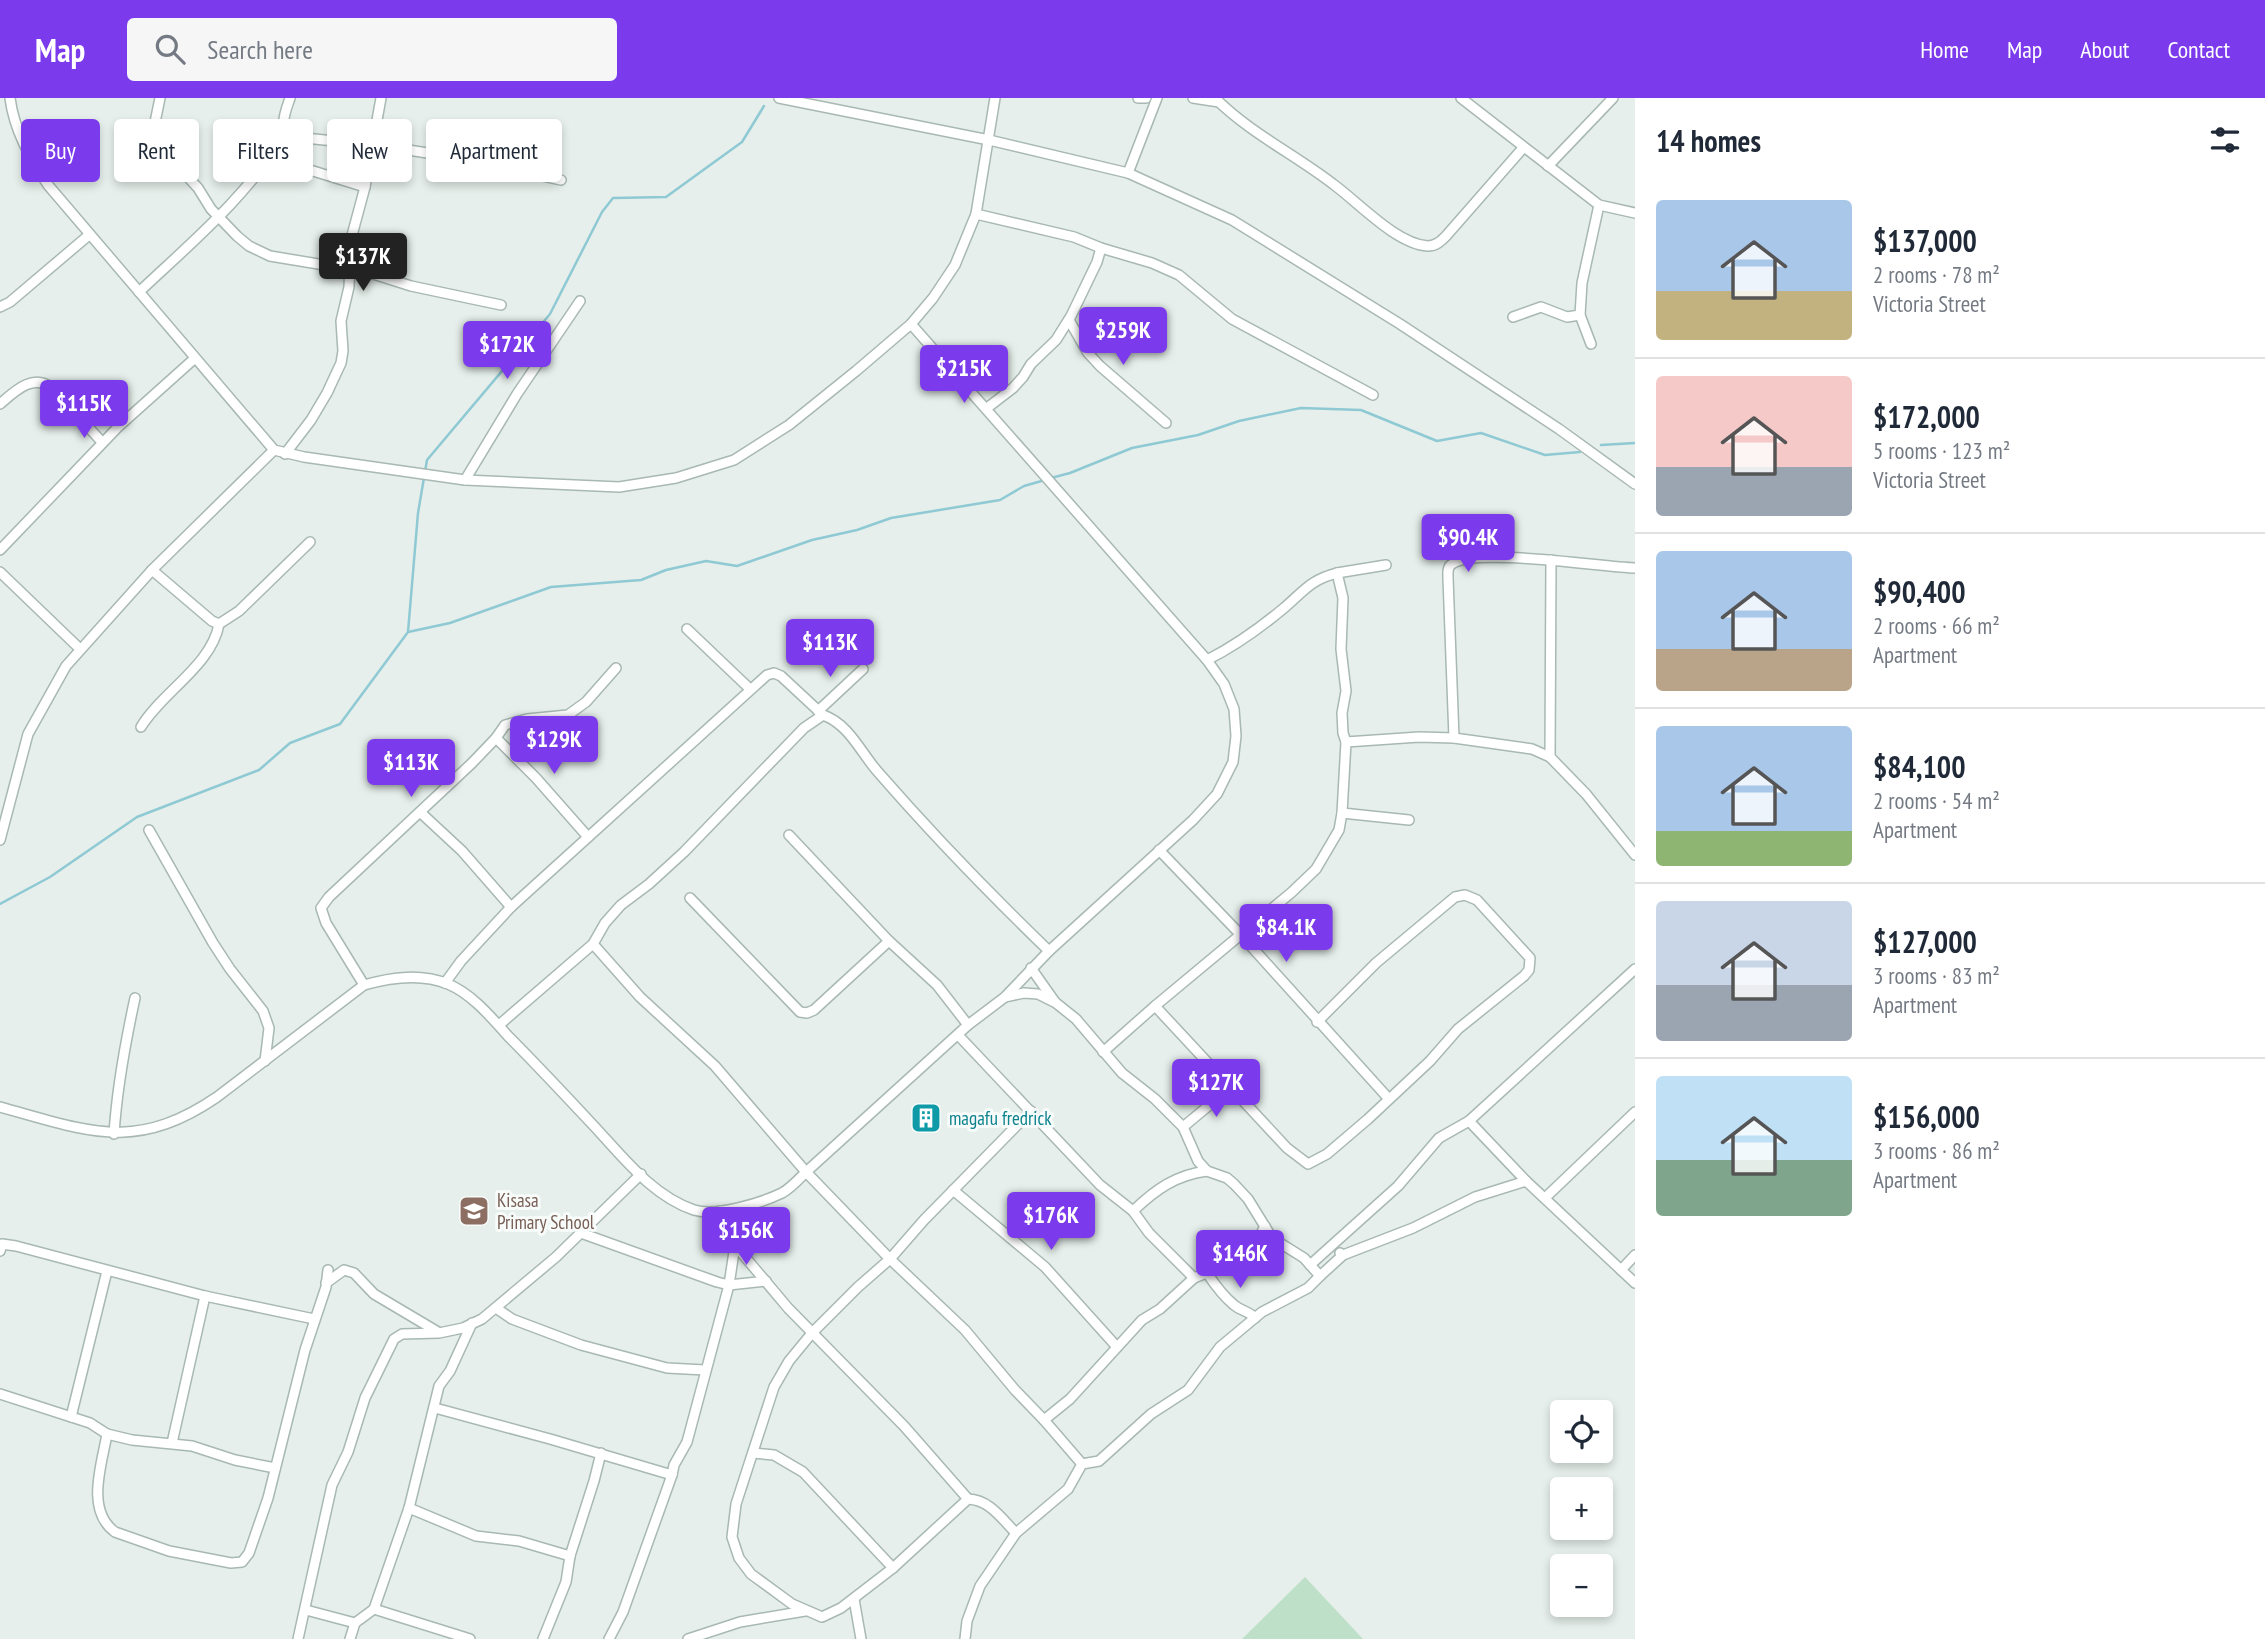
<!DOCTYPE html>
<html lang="en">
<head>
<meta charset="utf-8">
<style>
	body { margin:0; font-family:"PT Sans Narrow",sans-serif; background:#f6f6f7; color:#1f2937; height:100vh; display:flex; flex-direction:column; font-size:26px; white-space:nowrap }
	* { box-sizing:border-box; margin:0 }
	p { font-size:23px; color:#747a83 }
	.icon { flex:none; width:38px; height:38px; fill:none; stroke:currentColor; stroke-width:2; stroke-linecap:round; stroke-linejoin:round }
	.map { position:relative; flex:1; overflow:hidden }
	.side { display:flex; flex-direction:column; background:#fff; width:630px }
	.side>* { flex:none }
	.hud { position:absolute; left:21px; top:21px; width:665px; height:63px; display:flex; gap:14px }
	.buttons { position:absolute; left:1550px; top:1302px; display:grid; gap:14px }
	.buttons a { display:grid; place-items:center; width:63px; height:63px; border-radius:7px; background:#fff; box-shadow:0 4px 10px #0003; font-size:35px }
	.price { position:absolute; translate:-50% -60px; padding:0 16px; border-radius:7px; background:#7c3aed; color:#fff; font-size:23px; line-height:46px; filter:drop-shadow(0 2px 4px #0008) }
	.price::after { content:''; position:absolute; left:50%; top:42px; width:21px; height:16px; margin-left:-10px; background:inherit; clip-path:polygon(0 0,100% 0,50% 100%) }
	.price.current { background:#222; color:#fff }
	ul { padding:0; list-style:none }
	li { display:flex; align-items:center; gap:21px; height:175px; padding:0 21px }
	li+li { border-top:2px solid #e0e1e3 }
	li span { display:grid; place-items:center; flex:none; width:196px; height:140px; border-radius:7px; color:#555 }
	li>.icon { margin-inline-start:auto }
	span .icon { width:84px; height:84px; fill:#fffc; stroke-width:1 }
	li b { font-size:30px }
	h2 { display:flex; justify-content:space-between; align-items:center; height:84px; padding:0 21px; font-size:30px }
	.tag { padding:0 24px; border-radius:7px; background:#fff; box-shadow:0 4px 10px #0003; font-size:24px; line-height:63px }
	.tag.current { background:#7c3aed; color:#fff }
	header { display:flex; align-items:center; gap:42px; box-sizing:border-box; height:98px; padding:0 35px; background:#7c3aed; color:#fff }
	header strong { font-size:33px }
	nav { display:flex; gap:38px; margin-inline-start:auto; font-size:24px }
	.search { width:490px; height:63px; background:#f6f6f7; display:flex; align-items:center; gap:18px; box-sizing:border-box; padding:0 24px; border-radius:7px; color:#747a83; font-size:26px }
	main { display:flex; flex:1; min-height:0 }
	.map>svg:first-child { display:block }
	.green { fill:#bfe0c8 }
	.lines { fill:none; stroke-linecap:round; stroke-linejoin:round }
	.stream { stroke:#8ec9d4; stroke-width:2.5 }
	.street-casing { stroke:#a8b8b2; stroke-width:12 }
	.street { stroke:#fff; stroke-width:9 }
	.labels { text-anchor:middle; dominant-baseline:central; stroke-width:6; stroke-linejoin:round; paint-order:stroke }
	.culture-label { font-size:19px; fill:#0d838f; stroke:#f7fbf9; text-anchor:start }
	.education-label { font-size:19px; fill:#785e54; stroke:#f7fbf9; text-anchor:start }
</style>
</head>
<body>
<header>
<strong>Map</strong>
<div class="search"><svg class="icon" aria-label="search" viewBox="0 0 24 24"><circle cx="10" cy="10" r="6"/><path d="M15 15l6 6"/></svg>Search here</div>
<nav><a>Home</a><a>Map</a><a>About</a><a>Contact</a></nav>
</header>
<main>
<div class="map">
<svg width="1635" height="1541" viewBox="0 0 1635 1541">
	<rect width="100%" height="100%" fill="#e6efeb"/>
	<polygon class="green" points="1305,1479 1363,1541 1242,1541"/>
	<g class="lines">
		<g class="stream">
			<polyline points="1601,347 1635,345"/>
			<polyline points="1051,380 1070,375 1132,350 1198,337 1239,323 1301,310 1361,312 1437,343 1481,335 1545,357 1580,354"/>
			<polyline points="408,534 450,525 551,489 641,482 666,472 706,463 737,468 812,442 857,432 891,420 1000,402 1024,388 1045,382"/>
			<polyline points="0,806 50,779 137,719 259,672 290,645 340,626 408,534 418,415 427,362 550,216 602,114 613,100 666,99 742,44 764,8"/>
		</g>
		<g class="street-casing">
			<g id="street">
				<path d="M10,0C14,32 30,60 48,87L274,352L304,359L465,382L619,389L676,380L734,362L789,327L856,273L911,226L933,200L955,167L976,116L995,0"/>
				<polyline points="160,0 153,34 155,44 198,90 211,111 237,138 249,148 270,158 367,174 411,188 501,207"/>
				<path d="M290,0C285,15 277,31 295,39L383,48L459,60L561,82"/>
				<polyline points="779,0 989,42 1128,75 1232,122 1400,226 1559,331 1635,386"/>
				<polyline points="1138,0 1146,0"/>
				<polyline points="1193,0 1219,4"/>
				<path d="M1215,0C1250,35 1294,56 1333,86C1358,104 1396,146 1428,148C1436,148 1441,143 1446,138L1523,50"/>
				<polyline points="1461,0 1599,107 1635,115"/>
				<polyline points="271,60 365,89"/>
				<polyline points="1548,68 1613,0"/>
				<polyline points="1128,75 1157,0"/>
				<polyline points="976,116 1074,139 1101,150 1152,165 1179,177 1232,221 1373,297"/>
				<path d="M139,194C192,144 249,97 286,34"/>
				<polyline points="0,209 10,204 89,137"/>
				<polyline points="1513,219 1541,209 1567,219 1580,217"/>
				<polyline points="1069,222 1088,255 1100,268 1166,325"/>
				<polyline points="1591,246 1580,217 1582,185 1599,107"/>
				<path d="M0,306C15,293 33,275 52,290L102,344"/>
				<polyline points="987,310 1013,290 1023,279 1031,266 1056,242 1071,218 1097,164 1101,150"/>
				<polyline points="285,356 311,322 327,295 341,265 343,253 341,223 349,189 351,141 365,89 381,0"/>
				<polyline points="465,382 517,296 580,203"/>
				<polyline points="0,452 118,329 194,261"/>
				<polyline points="152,472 212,523 219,526 239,513 310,444"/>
				<polyline points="0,474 79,550"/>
				<polyline points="1337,475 1386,467"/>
				<polyline points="687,531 750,591"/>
				<polyline points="818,613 863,571"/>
				<path d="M141,629C162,594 212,567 219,526"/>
				<polyline points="496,640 536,680 588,739"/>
				<path d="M1454,640L1448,480C1448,475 1447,469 1452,466C1474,449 1601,469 1635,470"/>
				<polyline points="1346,644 1419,639 1454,640 1532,651 1550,659 1586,696 1635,757"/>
				<polyline points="1550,659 1551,462"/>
				<polyline points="420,714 462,753 511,809"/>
				<polyline points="1342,715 1409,722"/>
				<polyline points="149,732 213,845 230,871 263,913 269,930 265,963"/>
				<polyline points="789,737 889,843 937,887 968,927"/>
				<polyline points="0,742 28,636 66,568 152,472 274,352"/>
				<polyline points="1159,752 1240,836 1389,1001"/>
				<polyline points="690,800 800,914 807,915 814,912 889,843"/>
				<polyline points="593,846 640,899 715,968 806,1074 890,1161 965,1232 1015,1292 1044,1322 1082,1366"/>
				<polyline points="1031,870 1055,904"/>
				<polyline points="445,885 461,863 511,809 767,577 774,575 781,578 823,617"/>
				<polyline points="364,887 326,825 321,810 329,799 472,665 496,640 505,627 527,621 568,617 586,604 616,570"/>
				<polyline points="1005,899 1024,895 1038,896 1056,905 1076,921 1122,975 1155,1001 1183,1029 1198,1063 1207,1073 1227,1080 1234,1086 1248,1101 1272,1140 1304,1160 1320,1178 1343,1157"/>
				<path d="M1155,908L1292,794L1316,771L1339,732L1342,715L1346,644L1343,635L1342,615L1346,593L1341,551L1343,500L1337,475C1310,482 1304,493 1284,510C1260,530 1235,548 1207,562"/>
				<path d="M499,927L593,846L605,825L621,807L649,786L684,754L804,630L823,617C849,626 861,655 878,674C932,736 990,796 1049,853"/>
				<polyline points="958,937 1100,1087 1133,1113 1149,1135 1194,1180"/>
				<polyline points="1103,954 1155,908 1287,1050 1308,1066 1327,1056 1368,1021 1430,963 1458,931 1524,878 1529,872 1530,860 1477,802 1465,797 1455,799 1376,865 1317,924"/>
				<path d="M0,1009C88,1033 135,1055 217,999L364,887C392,879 421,875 448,886C472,896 491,919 508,938C537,967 565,997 593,1027C622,1058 652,1098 694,1112C716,1119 761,1105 782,1095C791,1090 799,1081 806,1074L968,927L1005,899L1049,853L1193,722L1217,696L1233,664L1236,638L1234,611L1224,586L1207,562L911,226"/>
				<polyline points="1469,1023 1526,1083 1635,1185"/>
				<polyline points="1183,1029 1230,990"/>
				<path d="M114,1036C117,989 125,946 135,900"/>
				<polyline points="953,1092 1045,1169 1117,1249"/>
				<polyline points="1546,1099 1635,1014"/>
				<polyline points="720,1113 735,1147 788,1210 904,1328 968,1401"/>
				<path d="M1133,1113C1156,1091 1176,1077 1207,1073"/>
				<polyline points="581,1135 717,1184 729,1187 766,1183"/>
				<polyline points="0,1153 2,1146 16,1148 205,1198 314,1221"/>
				<polyline points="1340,1155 1343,1157 1413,1130 1475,1099 1526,1083"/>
				<polyline points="1310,1167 1398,1088 1439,1040 1469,1023 1635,871"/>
				<polyline points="1621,1172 1635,1157"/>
				<path d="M1207,1175C1215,1187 1223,1198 1234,1207C1241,1213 1249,1213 1255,1220"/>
				<polyline points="326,1185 344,1172 354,1175 374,1196 438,1234"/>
				<polyline points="496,1210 512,1221 581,1247 667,1270 705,1272"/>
				<polyline points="0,1296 90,1325 107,1336 132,1342 192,1348 235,1362 275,1370"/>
				<polyline points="435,1310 550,1341 672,1377 674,1367 687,1344 729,1187 735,1147"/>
				<polyline points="71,1319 107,1173"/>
				<polyline points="1044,1322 1070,1301 1142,1222 1160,1211 1194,1180 1219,1170 1253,1145 1260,1138 1265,1128"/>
				<path d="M107,1336C102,1366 85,1412 115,1434L169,1453L231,1465L242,1464L249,1455L268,1400L305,1252L326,1189L328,1172"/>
				<polyline points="172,1345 205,1198"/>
				<polyline points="753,1355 774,1357 803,1374 893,1470"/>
				<polyline points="409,1410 476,1438 519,1443 570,1458"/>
				<path d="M1016,1435C1001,1420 990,1402 968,1401L893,1470L841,1510L822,1519L792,1506L751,1476L739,1460L732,1439L736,1406L774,1289L789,1263L812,1235L858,1189L890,1161L924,1122L1031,1013"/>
				<polyline points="854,1501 861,1541"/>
				<polyline points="374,1511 470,1541"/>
				<polyline points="306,1512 355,1525"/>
				<polyline points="298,1541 332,1387 348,1354 365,1300 394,1241 402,1236 439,1235 463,1230 482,1221 556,1159 641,1076"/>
				<polyline points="350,1541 355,1525 374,1511 409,1410 439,1288 450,1273 472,1225"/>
				<polyline points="543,1541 566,1484 570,1458 594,1383 601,1355"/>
				<polyline points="609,1541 623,1514 672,1377"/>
				<polyline points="688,1541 740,1524 805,1513"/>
				<polyline points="965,1541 967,1523 980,1488 1016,1435 1068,1391 1082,1366 1099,1363 1151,1316 1188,1292 1220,1249 1262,1214 1308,1190 1320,1178"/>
			</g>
		</g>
		<use href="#street" class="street"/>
	</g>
	<defs>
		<g id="building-square" transform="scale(1.575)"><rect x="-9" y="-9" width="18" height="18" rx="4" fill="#0f9aa8" stroke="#f7fbf9"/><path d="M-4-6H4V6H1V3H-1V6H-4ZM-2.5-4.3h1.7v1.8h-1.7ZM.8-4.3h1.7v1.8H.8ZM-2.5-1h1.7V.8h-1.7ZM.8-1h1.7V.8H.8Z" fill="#fff"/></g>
		<g id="school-square" transform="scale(1.575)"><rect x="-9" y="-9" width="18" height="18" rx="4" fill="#8d6e63" stroke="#f7fbf9"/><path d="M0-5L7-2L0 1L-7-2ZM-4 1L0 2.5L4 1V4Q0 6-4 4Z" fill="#fff"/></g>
	</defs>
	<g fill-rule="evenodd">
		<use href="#building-square" x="926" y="1020"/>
		<use href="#school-square" x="474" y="1113"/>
	</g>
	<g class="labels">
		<g class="culture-label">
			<text x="949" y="1020">magafu fredrick</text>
		</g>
		<g class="education-label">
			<text x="497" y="1102">Kisasa<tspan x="497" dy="22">Primary School</tspan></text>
		</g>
	</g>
</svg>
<div class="buttons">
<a><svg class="icon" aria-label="locate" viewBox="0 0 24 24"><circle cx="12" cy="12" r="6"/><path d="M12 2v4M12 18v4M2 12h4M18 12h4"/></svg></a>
<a>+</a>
<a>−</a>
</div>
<b class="price current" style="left:363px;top:195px">$137K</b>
<b class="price" style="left:1123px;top:269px">$259K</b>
<b class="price" style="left:507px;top:283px">$172K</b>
<b class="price" style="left:964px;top:307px">$215K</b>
<b class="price" style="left:84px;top:342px">$115K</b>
<b class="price" style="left:1468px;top:476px">$90.4K</b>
<b class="price" style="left:830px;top:581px">$113K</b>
<b class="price" style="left:554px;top:678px">$129K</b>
<b class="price" style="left:411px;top:701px">$113K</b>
<b class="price" style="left:1286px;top:866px">$84.1K</b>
<b class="price" style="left:1216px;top:1021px">$127K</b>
<b class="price" style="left:1051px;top:1154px">$176K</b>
<b class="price" style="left:746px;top:1169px">$156K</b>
<b class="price" style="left:1240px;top:1192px">$146K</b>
<div class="hud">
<a class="tag current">Buy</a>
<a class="tag">Rent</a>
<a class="tag">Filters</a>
<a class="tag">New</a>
<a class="tag">Apartment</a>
</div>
</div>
<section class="side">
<h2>14 homes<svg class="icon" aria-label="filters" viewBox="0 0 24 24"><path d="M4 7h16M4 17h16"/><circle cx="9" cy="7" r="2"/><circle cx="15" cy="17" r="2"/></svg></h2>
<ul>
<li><span style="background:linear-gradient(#a9c7e8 65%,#c2b280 0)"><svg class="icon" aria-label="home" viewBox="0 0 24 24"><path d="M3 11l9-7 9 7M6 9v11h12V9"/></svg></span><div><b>$137,000</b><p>2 rooms · 78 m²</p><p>Victoria Street</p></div></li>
<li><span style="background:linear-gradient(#f6c9c9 65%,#9aa5b1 0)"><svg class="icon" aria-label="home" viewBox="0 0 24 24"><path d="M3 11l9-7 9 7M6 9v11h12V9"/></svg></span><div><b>$172,000</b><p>5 rooms · 123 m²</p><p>Victoria Street</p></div></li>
<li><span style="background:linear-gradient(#a9c7e8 70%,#b9a48a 0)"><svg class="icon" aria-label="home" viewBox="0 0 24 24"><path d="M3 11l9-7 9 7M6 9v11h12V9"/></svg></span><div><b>$90,400</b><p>2 rooms · 66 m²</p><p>Apartment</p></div></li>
<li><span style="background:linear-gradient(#a9c7e8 75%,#8fb573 0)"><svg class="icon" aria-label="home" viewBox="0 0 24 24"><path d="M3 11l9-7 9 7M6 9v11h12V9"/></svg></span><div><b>$84,100</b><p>2 rooms · 54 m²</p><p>Apartment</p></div></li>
<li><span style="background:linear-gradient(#c9d6e8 60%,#9aa5b1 0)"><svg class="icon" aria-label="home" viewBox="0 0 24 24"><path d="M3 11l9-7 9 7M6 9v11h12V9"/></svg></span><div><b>$127,000</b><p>3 rooms · 83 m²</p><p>Apartment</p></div></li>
<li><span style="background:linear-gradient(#bfe0f5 60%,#7fa58c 0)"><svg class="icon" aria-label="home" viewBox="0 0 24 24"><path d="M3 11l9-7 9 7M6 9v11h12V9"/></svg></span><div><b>$156,000</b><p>3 rooms · 86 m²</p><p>Apartment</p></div></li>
</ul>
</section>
</main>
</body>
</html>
